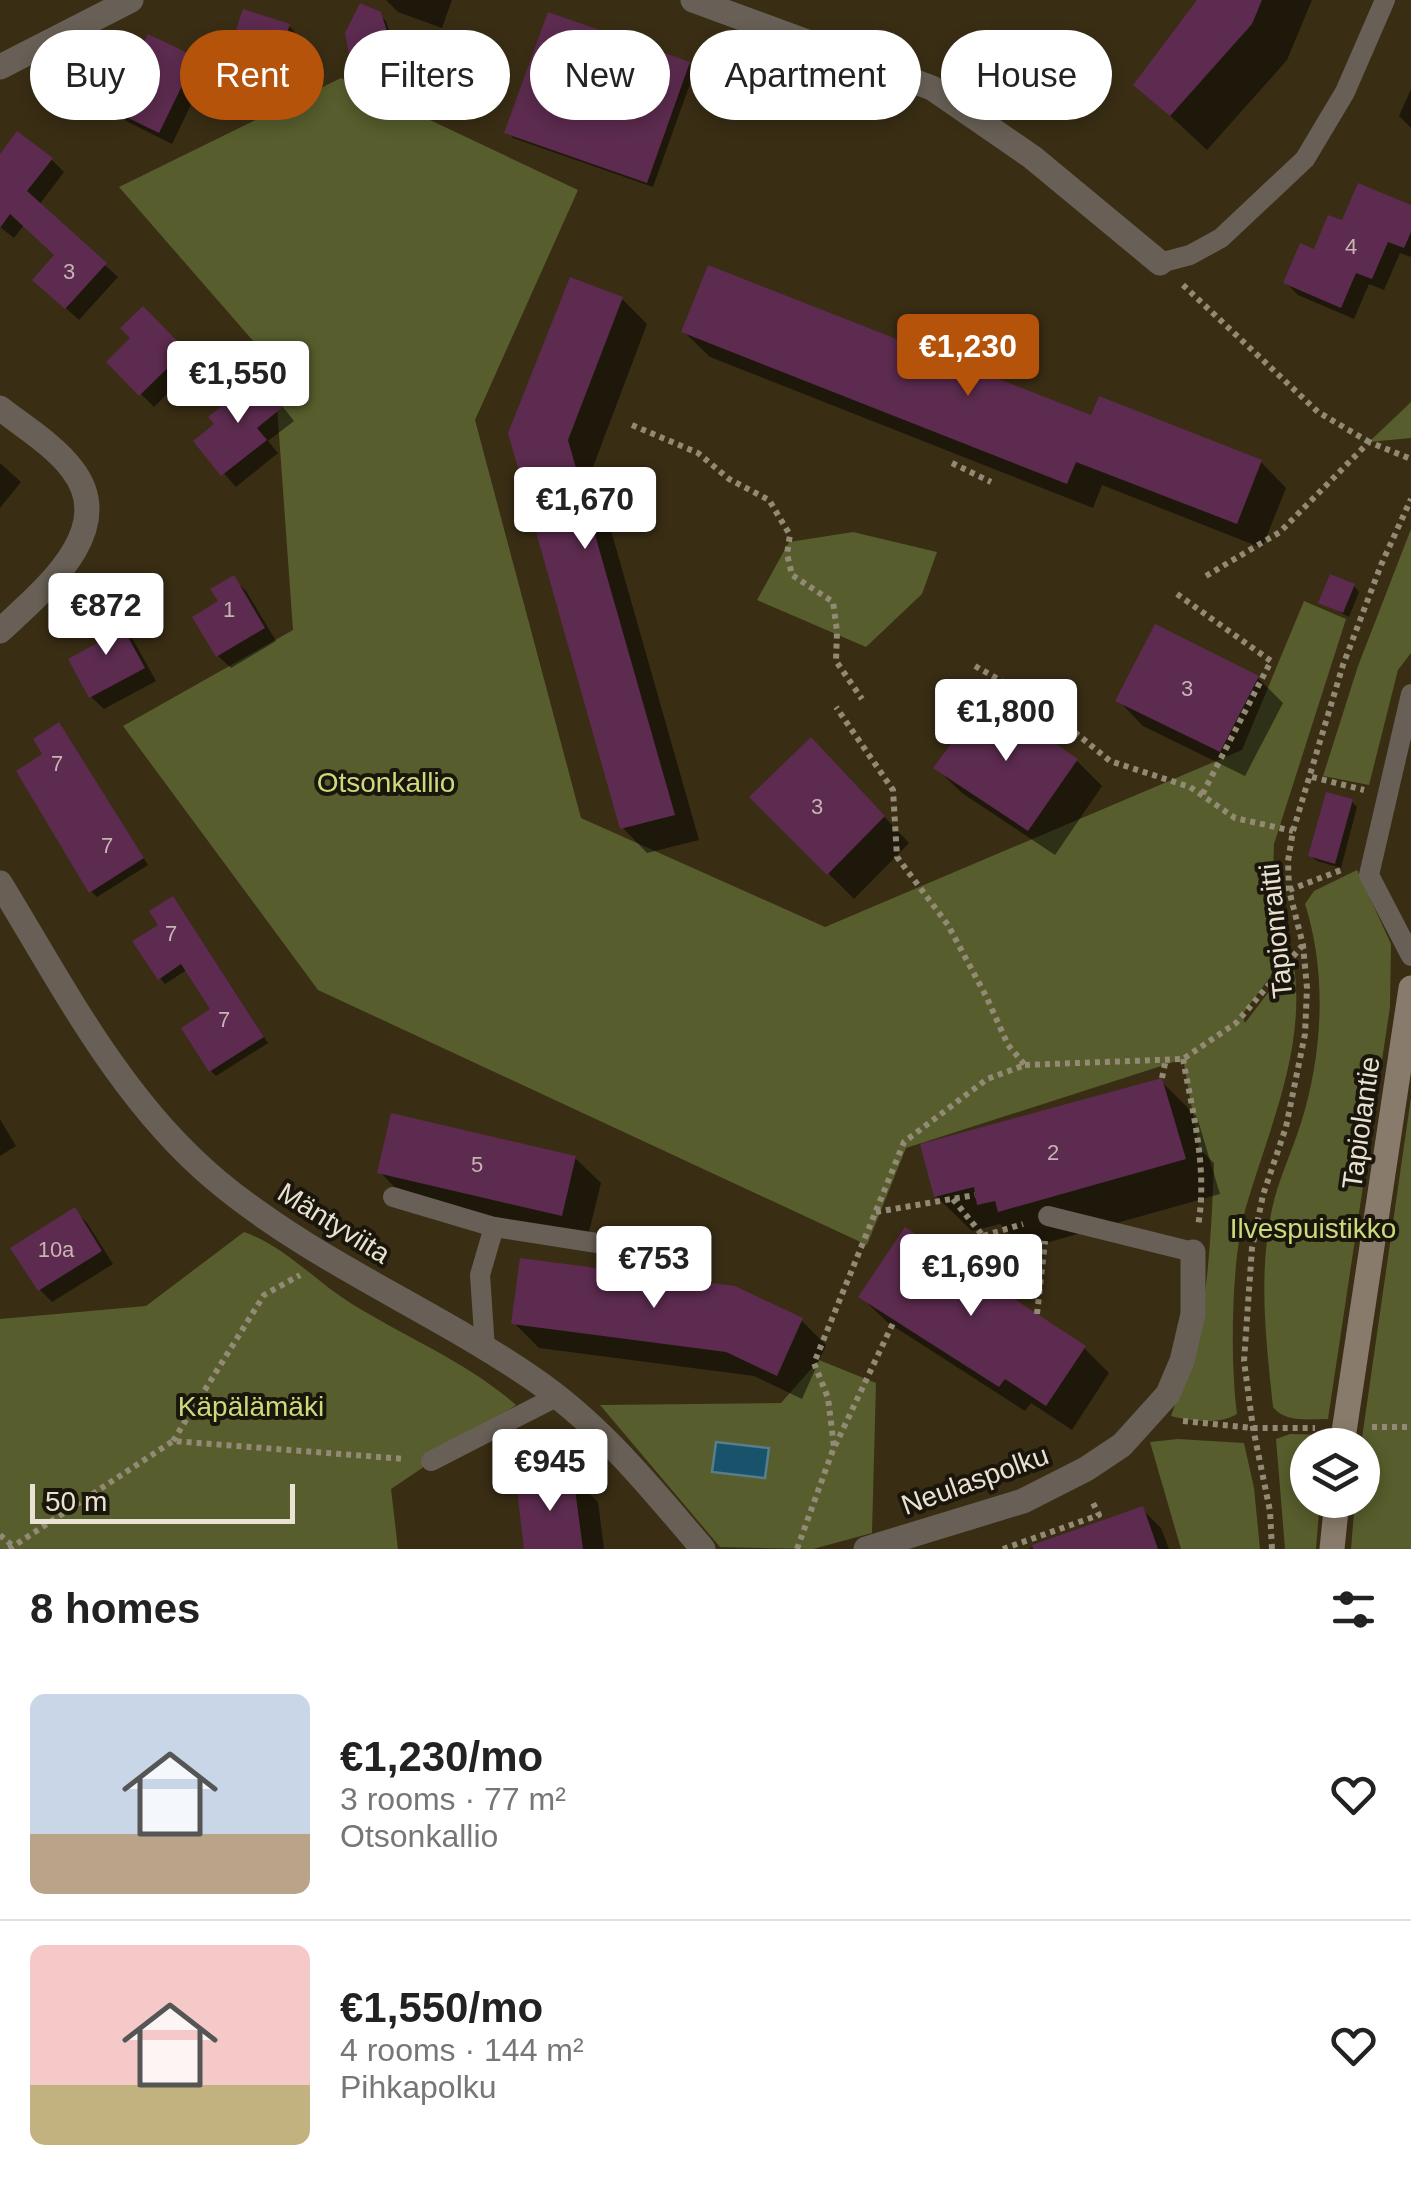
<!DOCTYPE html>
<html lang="en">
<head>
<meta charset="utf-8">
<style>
	body { margin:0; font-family:Helvetica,sans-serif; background:#f6f6f6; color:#222; height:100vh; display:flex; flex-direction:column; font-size:38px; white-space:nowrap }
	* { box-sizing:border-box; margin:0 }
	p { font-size:32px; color:#767676 }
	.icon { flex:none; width:55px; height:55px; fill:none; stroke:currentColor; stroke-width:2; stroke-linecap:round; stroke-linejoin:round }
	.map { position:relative; height:1549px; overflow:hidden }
	.side { display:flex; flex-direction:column; background:#fff; flex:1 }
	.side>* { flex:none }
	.banner { position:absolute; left:30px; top:30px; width:1352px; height:90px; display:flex; gap:20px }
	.controls { position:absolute; left:1290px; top:1428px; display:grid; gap:20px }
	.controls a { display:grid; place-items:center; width:90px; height:90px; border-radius:50%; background:#fff; box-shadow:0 5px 15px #0003; font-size:50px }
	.scale { position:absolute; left:30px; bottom:25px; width:265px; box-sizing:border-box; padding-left:10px; border:5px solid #e9e2d3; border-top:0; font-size:28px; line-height:35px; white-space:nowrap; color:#e9e2d3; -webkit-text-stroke:8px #1b160b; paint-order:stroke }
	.price { position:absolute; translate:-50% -85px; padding:0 22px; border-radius:10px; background:#fff; color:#222; font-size:32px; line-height:65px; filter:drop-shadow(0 2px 5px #0008) }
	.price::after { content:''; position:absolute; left:50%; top:60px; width:30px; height:22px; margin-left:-15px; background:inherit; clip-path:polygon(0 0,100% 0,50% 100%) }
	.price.on { background:#b45309; color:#fff }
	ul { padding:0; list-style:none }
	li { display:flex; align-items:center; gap:30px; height:250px; padding:0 30px }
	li+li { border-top:2px solid #e0e0e0 }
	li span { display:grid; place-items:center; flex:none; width:280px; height:200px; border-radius:15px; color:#555 }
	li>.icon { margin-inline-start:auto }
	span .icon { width:120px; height:120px; fill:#fffc; stroke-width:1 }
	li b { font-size:42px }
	h2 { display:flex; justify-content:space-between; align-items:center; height:120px; padding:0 30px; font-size:42px }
	.tag { padding:0 35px; border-radius:45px; background:#fff; box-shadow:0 5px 15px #0003; font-size:35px; line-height:90px }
	.tag.on { background:#b45309; color:#fff }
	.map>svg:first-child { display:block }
	.green { fill:#575d2c }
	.water { fill:#19536b; stroke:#577e8a; stroke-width:2.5 }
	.shadow { fill:#0007 }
	.building { fill:#5c2b4f }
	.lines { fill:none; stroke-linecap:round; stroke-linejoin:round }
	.path { stroke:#938a76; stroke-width:6; stroke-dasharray:5 5; stroke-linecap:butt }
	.service { stroke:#686056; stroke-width:20 }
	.minor { stroke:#686056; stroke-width:25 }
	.secondary { stroke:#887b6b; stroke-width:25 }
	.labels { text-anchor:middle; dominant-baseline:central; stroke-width:8; stroke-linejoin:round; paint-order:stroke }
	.number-label { font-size:22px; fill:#c6b4b2 }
	.park-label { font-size:28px; fill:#cdd97d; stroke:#1b160b }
	.street-label { font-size:28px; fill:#e9e2d3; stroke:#1b160b }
</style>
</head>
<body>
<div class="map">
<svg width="1411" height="1549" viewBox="0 0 1411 1549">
	<rect width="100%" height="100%" fill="#392d14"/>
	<g class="green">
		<path d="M341,78L578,190L475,420L581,818L825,927L1242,750L1304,601L1346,619L1274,844L1273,878L1291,949L1242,1015L1245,1023L1293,960C1308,1045 1269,1128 1246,1207C1231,1259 1230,1360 1237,1414C1219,1425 1191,1421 1171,1416C1182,1384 1195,1353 1201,1319C1210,1268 1212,1214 1214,1163L1199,1148L1183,1059L906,1148L867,1245L318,990L123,726L293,630L274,365L119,187Z"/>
		<polygon points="1411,402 1411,438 1369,442"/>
		<polygon points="1411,529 1411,653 1398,670 1369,785 1323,776 1358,666"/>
		<polygon points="853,532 937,552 922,594 866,647 757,600 789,542"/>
		<path d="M1357,870L1391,944L1390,1007L1328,1419C1309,1419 1285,1423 1273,1407C1266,1341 1258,1275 1272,1209C1278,1180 1292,1152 1301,1123C1323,1053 1327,973 1305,904L1314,891Z"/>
		<polygon points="1411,1097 1411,1549 1351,1549 1355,1500 1362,1500 1361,1445"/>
		<path d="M244,1232C286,1247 315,1281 352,1304C407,1338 467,1362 516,1405L391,1489L398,1549H0V1319L146,1306Z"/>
		<polygon points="819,1360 876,1383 872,1533 813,1549 720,1547 600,1405 781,1403"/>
		<polygon points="1290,1434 1326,1435 1325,1445 1308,1445 1308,1500 1320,1500 1316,1549 1285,1549 1276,1439"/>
		<polygon points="1178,1439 1244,1443 1254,1488 1260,1549 1181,1549 1150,1442"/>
	</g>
	<polygon class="water" points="716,1442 769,1448 765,1478 712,1472"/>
	<g class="shadow">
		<polygon points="386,0 452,0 442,28 398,12"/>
		<polygon points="1200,0 1312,0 1287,60 1207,150 1136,84"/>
		<polygon points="379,14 386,21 400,65 360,75 355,70"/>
		<polygon points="289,26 301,39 289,77 245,63 232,50"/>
		<polygon points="194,59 207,72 172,144 128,122 115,110"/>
		<polygon points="689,64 695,70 653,187 513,138 507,132"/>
		<polygon points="1411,89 1411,128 1399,116"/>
		<polygon points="0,158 51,159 64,172 39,205 118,277 79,320 48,292 57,255 24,225 14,238 0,227"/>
		<polygon points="1411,208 1411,257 1400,253 1384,290 1369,284 1354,319 1298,295 1286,283 1315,252"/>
		<polygon points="622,299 647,324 593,467 699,840 647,853 622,827 511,433"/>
		<polygon points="143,309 197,364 154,407 109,362 133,338"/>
		<polygon points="684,332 1093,418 1261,462 1286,488 1262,548 1102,485 1093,508 710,357"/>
		<polygon points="271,392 294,421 268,441 278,453 236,487 197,442"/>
		<polygon points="0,463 21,482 0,508"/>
		<polygon points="233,578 246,591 276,641 231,668 218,656 221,602"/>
		<polygon points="1354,586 1359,592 1349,617 1321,602"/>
		<polygon points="115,616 127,629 156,681 104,709 91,697 71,660 102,643"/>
		<polygon points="1258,678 1283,703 1245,776 1143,726 1118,700"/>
		<polygon points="64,731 148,865 97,897 91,891 46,755"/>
		<polygon points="1077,761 1102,786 1055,855 962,793 936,768"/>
		<polygon points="836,765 909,843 854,899 752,797"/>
		<polygon points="1352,802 1357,807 1341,868 1317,861 1311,856"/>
		<polygon points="178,904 268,1043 216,1076 211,1071 213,1010 188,969 165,984 160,978 162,925"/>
		<polygon points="1161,1081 1197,1117 1220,1194 1035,1246 1026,1237 1015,1239 1000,1224 972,1231 936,1196"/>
		<polygon points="0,1119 16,1146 0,1156"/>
		<polygon points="575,1158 601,1183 587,1240 405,1198 380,1172"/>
		<polygon points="75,1211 87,1223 113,1264 52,1302 40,1290"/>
		<polygon points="861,1297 1084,1348 1109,1373 1072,1430 1031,1403 1025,1411 887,1322"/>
		<polygon points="801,1320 826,1345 802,1399 754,1376 539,1348 514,1323"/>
		<polygon points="572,1477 598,1502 604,1549 527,1549"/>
		<polygon points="1142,1509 1161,1528 1169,1549 1028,1549"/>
	</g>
	<g class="building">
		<polygon points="1197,0 1262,0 1252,24 1170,116 1133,85"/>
		<polygon points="360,3 381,12 396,60 352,71 345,33"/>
		<polygon points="243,9 290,24 276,66 229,51"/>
		<polygon points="548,12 690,62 647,183 504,133"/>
		<polygon points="148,34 196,57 159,133 112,110"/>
		<polygon points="17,131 53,158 27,191 107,263 65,309 32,280 54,255 10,214 0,228 0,154"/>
		<polygon points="1358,183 1411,205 1411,232 1404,248 1388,242 1372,279 1356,273 1341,308 1283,283 1300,243 1314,249 1328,215 1342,220"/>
		<polygon points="708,265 1091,415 1099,396 1262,460 1237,524 1076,462 1067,484 681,332"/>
		<polygon points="570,277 623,297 568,440 675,815 620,829 508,433"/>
		<polygon points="143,306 186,350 139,396 106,362 130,338 120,328"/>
		<polygon points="259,376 283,407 257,428 267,440 221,476 193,441 214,424 208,417"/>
		<polygon points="1330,574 1355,584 1343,613 1318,603"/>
		<polygon points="234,575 265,628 216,657 192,617 218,601 210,589"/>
		<polygon points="115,613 145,668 89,698 68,659 99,642 90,626"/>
		<polygon points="1155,624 1259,676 1220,752 1115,701"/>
		<polygon points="986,696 1078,759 1028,831 933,768"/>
		<polygon points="59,722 144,858 89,893 16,771 42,754 33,739"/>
		<polygon points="811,737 885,816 827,875 749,797"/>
		<polygon points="1326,792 1353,799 1335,864 1308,856"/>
		<polygon points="173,896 264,1037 209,1072 181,1028 210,1009 181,964 158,980 132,941 158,925 149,911"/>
		<polygon points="1162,1078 1186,1159 998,1212 995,1201 977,1205 974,1187 934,1197 920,1144"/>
		<polygon points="391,1113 576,1156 562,1216 377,1173"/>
		<polygon points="75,1207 102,1251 38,1291 10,1248"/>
		<polygon points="905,1227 1086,1346 1046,1406 1005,1379 999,1387 858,1297"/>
		<polygon points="520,1258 735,1286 803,1318 777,1376 726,1352 511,1324"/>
		<polygon points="573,1474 583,1549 524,1549 516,1482"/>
		<polygon points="1143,1506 1158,1549 1033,1549 1032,1545"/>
	</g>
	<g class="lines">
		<g class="path">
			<polyline points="1183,285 1318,412 1369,442"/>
			<polyline points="632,425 698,453 729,479 769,500 790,535 787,554 792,575 833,602 837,631 836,661 862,699"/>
			<polyline points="952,463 991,482"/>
			<polyline points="1206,576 1280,532 1369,442 1411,459"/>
			<polyline points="1177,594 1271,661 1202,795"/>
			<polyline points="975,666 1038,702 1110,761 1190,787 1235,818 1293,831"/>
			<polyline points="1312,777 1364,790"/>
			<polyline points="1289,890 1344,869"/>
			<path d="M1183,1059C1193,1114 1208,1170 1198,1226"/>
			<polyline points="1025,1065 1183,1059 1236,1023 1302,946"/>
			<polyline points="1162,1078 1166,1059"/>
			<polyline points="953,1199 983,1236"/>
			<polyline points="876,1212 975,1195"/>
			<polyline points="949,1256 983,1236 1023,1224"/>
			<polyline points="1037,1314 1045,1241"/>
			<polyline points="1183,1421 1253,1428 1315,1428"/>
			<polyline points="1372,1427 1411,1427"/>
			<polyline points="173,1441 264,1295 300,1275"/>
			<polyline points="835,1446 894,1321"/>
			<polyline points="0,1535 15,1548"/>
			<polyline points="9,1549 173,1441 405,1459"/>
			<polyline points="797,1549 834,1447 828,1398 814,1363 904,1142 987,1079 1025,1065 1008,1045 987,998 948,925 897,857 893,790 836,707"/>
			<polyline points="1003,1549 1099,1515 1091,1499"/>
			<polyline points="1272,1549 1270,1511 1253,1428 1244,1361 1252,1248 1263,1195 1286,1127 1305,1034 1307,988 1303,945 1289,890 1288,861 1293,831 1343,665 1381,565 1411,499"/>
		</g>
		<g class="service">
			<polyline points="1160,263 1190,255 1221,238 1305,159 1345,92 1385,0"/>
			<polyline points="1411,694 1369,875 1411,956"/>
			<polyline points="393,1197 494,1227 680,1256"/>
			<polyline points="1048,1216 1193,1252"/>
			<polyline points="485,1349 480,1275 494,1227"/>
			<polyline points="431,1461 556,1397"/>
		</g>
		<g class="minor">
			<polyline points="693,0 932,88 1032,157 1160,263"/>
			<polyline points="0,67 131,0"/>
			<path d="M0,408C24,427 54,445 72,469C120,531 40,593 0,631"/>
			<path d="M0,883C64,988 122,1102 217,1181C313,1261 430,1308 532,1378C600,1424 650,1487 703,1549"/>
			<polyline points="866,1549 1023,1501 1086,1469 1122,1445 1168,1394 1182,1361 1193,1314 1193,1252"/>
		</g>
		<g class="secondary">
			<polyline points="1342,1445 1411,988"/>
			<polyline points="1332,1549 1337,1500"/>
		</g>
	</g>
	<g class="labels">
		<g class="number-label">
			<text x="1351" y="246">4</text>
			<text x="69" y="271">3</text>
			<text x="229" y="609">1</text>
			<text x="1187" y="688">3</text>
			<text x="57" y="763">7</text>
			<text x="817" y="806">3</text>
			<text x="107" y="845">7</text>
			<text x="171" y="933">7</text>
			<text x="224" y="1019">7</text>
			<text x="1053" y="1152">2</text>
			<text x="477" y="1164">5</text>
			<text x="56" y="1249">10a</text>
		</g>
		<g class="park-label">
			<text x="386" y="782">Otsonkallio</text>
			<text x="1313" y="1228">Ilvespuistikko</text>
			<text x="251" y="1406">Käpälämäki</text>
		</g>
		<g class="street-label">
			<text transform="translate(1276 931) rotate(-96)">Tapionraitti</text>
			<text transform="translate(1361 1123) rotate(-82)">Tapiolantie</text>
			<text transform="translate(334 1223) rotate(32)">Mäntyviita</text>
			<text transform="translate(975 1480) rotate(-20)">Neulaspolku</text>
		</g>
	</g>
</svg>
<div class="controls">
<a><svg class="icon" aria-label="layers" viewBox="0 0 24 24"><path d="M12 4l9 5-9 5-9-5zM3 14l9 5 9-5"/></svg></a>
</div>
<div class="scale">50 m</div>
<b class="price on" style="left:968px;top:399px">€1,230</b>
<b class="price" style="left:238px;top:426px">€1,550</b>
<b class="price" style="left:585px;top:552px">€1,670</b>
<b class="price" style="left:106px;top:658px">€872</b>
<b class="price" style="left:1006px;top:764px">€1,800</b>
<b class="price" style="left:654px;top:1311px">€753</b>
<b class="price" style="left:971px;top:1319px">€1,690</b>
<b class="price" style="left:550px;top:1514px">€945</b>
<div class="banner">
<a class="tag">Buy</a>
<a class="tag on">Rent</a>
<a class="tag">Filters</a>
<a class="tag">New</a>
<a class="tag">Apartment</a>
<a class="tag">House</a>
</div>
</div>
<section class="side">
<h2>8 homes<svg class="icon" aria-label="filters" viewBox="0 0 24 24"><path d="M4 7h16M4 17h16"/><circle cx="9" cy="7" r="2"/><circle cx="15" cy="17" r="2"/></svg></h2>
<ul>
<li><span style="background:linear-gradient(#c9d6e8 70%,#b9a48a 0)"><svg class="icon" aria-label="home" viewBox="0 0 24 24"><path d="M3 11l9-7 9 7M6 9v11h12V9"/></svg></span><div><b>€1,230/mo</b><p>3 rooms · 77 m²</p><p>Otsonkallio</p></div><svg class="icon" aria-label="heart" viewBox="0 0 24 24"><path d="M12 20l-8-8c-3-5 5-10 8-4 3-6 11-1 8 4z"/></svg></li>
<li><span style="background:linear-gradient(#f6c9c9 70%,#c2b280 0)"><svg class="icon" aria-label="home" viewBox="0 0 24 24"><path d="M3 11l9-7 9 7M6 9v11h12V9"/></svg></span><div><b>€1,550/mo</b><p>4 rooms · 144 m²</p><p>Pihkapolku</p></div><svg class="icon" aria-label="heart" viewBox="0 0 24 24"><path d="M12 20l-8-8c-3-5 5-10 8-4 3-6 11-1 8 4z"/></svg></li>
</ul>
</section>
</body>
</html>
